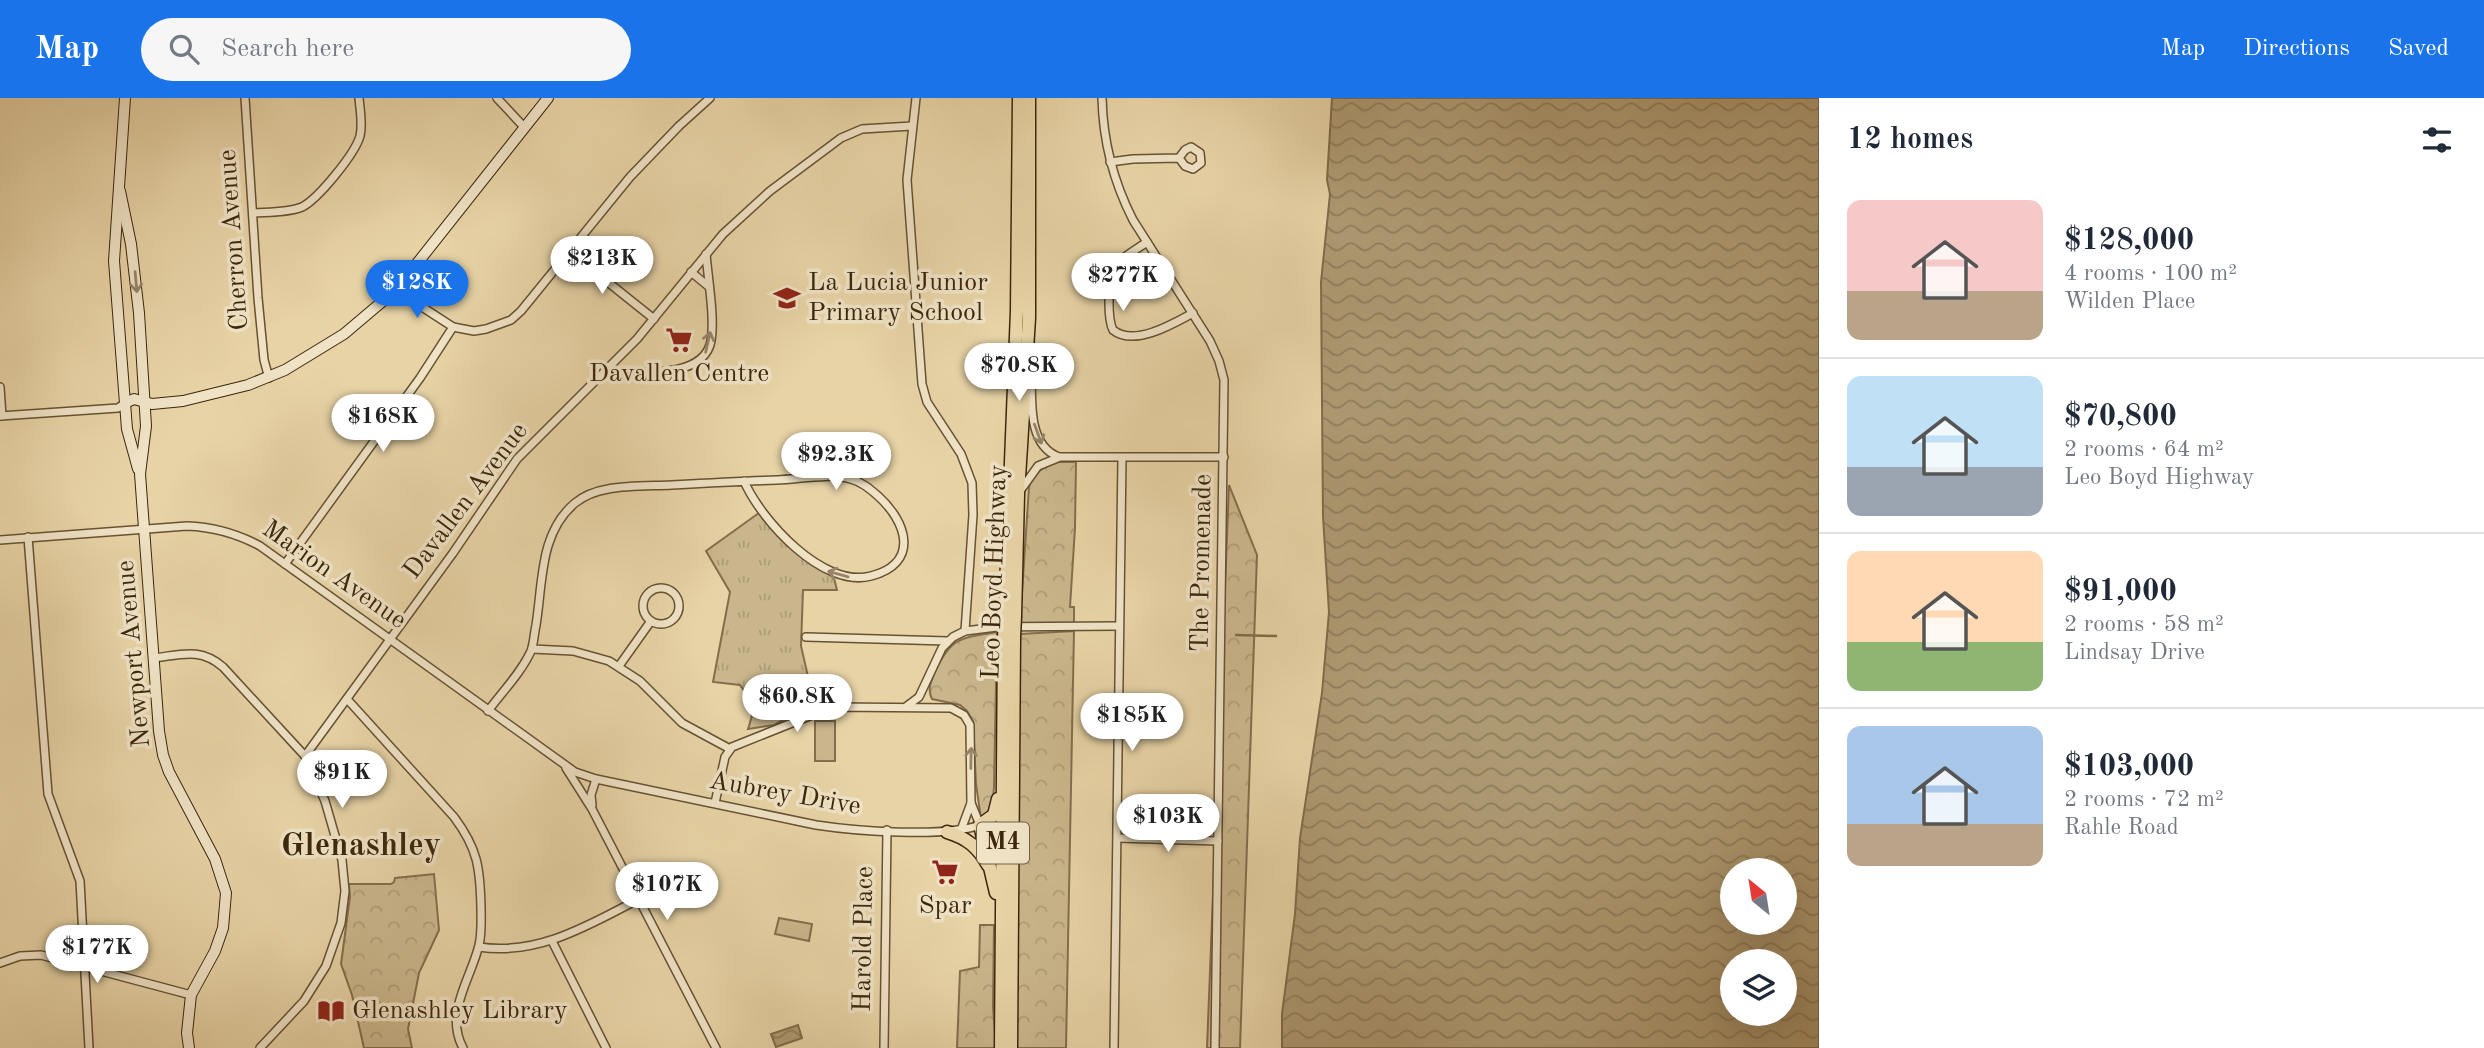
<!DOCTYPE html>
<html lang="en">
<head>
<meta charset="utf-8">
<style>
	body { margin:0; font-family:"Old Standard TT",serif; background:#f6f6f7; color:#1f2937; height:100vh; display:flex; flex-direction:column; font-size:26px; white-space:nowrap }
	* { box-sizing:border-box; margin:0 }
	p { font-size:23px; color:#747a83 }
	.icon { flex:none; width:38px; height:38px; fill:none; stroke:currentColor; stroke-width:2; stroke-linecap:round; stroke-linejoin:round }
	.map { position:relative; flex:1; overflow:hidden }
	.drawer { display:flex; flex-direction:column; background:#fff; width:665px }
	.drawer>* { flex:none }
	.needle { width:46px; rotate:330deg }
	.fabs { position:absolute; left:1720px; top:760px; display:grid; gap:14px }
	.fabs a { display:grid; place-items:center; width:77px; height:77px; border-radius:50%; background:#fff; box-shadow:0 7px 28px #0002; font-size:35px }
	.price { position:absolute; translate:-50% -60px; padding:0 16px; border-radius:24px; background:#fff; color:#222; font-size:23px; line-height:46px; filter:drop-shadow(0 2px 4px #0008) }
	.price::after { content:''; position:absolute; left:50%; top:42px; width:21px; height:16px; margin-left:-10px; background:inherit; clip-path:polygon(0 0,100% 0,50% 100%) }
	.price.selected { background:#1a73e8; color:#fff }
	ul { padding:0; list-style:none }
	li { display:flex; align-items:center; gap:21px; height:175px; padding:0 28px }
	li+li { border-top:2px solid #e0e1e3 }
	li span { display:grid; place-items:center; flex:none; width:196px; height:140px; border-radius:14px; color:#555 }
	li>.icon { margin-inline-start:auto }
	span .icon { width:84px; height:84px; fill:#fffc; stroke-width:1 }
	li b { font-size:30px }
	h2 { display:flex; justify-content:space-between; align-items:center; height:84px; padding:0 28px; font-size:30px }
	header { display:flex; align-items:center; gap:42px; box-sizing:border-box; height:98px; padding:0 35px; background:#1a73e8; color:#fff }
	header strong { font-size:33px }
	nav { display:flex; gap:38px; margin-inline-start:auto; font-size:24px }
	.search { width:490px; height:63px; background:#f6f6f7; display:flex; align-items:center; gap:18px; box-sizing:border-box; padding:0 24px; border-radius:38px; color:#747a83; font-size:26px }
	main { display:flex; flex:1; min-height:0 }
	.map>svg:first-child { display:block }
	.grass { fill:#cab68c; stroke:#836e4c; stroke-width:2 }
	.forest { fill:url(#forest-crowns); stroke:#836e4c; stroke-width:2 }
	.park { fill:url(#park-tufts); stroke:#836e4c; stroke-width:2 }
	.water { fill:url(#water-waves); stroke:#806b49; stroke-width:2; fill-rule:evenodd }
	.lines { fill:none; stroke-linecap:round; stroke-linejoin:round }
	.stream { stroke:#806b49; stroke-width:2.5 }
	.street-casing { stroke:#675232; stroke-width:10 }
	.secondary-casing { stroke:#3c270c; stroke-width:12 }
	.highway-casing { stroke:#3c270c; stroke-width:15 }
	.street { stroke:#efe2c5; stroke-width:7 }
	.secondary { stroke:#efe2c5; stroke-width:10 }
	.highway { stroke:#e7d3a6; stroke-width:12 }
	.highway-bridge-casing { stroke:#3c270c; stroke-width:15; stroke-linecap:butt }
	.highway-bridge { stroke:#e7d3a6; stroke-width:12 }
	.oneway { stroke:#968468 }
	.labels { text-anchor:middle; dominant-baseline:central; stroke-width:7; stroke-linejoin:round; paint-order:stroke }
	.shield { fill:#efe2c5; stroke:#725f44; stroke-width:2 }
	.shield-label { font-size:24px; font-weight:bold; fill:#3c270c }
	.street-label { font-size:26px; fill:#3c270c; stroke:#efe2c5 }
	.poi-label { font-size:26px; fill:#3c270c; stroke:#efe2c5; text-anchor:start }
	.district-label { font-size:33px; font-weight:bold; fill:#3c270c; stroke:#efe2c5 }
</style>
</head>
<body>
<header>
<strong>Map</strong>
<div class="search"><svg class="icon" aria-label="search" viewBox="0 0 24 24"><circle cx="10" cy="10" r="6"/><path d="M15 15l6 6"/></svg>Search here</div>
<nav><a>Map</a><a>Directions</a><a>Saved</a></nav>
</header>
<main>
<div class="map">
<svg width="1819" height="950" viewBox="0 0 1819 950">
	<defs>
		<pattern id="forest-crowns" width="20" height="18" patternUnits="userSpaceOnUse" patternTransform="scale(1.75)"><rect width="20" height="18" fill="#cab68c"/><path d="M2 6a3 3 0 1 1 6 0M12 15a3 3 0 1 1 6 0" fill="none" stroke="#ae9c78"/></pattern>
		<pattern id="park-tufts" width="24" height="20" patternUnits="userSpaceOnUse" patternTransform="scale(1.75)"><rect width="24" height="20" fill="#cab68c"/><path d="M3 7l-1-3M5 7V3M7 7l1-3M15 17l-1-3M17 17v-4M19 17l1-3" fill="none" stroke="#ae9c78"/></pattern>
		<pattern id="water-waves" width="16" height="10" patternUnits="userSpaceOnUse" patternTransform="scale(1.75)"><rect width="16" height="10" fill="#ad9972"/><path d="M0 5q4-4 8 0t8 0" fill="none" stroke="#8e7d5c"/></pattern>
	</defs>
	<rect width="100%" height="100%" fill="#e7d3a6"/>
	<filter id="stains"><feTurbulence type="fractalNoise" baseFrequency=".00286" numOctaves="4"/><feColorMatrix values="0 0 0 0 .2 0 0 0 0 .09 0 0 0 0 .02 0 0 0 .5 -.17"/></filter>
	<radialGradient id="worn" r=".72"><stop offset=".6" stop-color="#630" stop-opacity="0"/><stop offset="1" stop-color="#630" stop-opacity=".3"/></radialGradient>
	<g class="grass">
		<rect x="815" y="623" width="20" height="40"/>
		<polygon points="779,820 812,826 809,843 775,836"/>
	</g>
	<g class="forest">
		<path d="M1055,364H1076L1075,430L1070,509H1074V525H1020L1029,389C1033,375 1042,370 1055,364Z"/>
		<polygon points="1229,387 1257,457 1240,950 1207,950"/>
		<polygon points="1074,533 1066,950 1016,950 1020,536"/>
		<path d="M997,534L994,689L992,711L981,721L976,686L973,623L967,613L960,607L932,601C927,591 931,584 935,574C951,539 960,540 997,534Z"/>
		<polygon points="434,776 439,832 419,875 408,931 412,950 364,950 352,897 341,866 350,799 349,786 391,786 394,784 395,780"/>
		<polygon points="980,827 994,827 993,909 996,950 957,950 960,873 979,869"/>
	</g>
	<path class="park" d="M763,412L811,463L834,480L837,492H803L801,548L814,605L774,627L748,631C756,608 754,606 740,587L713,584L730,494L706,453Z"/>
	<g class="water">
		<path d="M1332,0H1819V950H1282V916L1295,816L1300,740L1322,595L1329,514L1323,419L1321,184L1330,96L1327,82ZM1732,772H1785V824H1732ZM1732,863H1785V915H1732Z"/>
		<polygon points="798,927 802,940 776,949 771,936"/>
	</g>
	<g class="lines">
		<polyline class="stream" points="1236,537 1276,538"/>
		<g class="street-casing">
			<g id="street">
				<polyline points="245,0 258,200 264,262 269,280"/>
				<polyline points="497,0 524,29"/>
				<polyline points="916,0 907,82 922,286 927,304 961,356 972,385 973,417 965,533"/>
				<path d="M1102,0C1103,43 1113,83 1133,122L1210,243L1219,263L1224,282L1215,950"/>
				<polyline points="1110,64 1133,61 1179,60 1185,52 1191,49 1200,55 1201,65 1193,71 1185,68 1179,60"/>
				<path d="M253,115C268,114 287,115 302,109C318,101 355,56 360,38C363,26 360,12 359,0"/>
				<path d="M1147,144C1116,165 1108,165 1109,205C1109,214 1109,224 1113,232C1134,249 1173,226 1193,215"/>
				<polyline points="569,153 654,221"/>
				<polyline points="691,174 708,188"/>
				<polyline points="396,192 453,229 474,233 486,231 511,222 521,213 630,79 679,28 710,0"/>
				<path d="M1031,263C1033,294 1024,346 1059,359"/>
				<path d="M606,275C636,274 704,282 711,243C715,220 708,181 706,156"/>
				<polyline points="0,289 2,318"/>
				<polyline points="0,318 118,310 125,305"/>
				<polyline points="1020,393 1038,368 1060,359 1224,359"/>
				<polyline points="28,439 48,696 80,783 89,950"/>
				<path d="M0,442L187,428C214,429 236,435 260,448L575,674L596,681L816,727C855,733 945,740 980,727L971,705L970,627L964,617L951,610L832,609L732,649L725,659L715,705"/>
				<polyline points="285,466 420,280 453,229"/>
				<circle cx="661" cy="508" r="18"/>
				<polyline points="806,539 947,543"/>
				<polyline points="532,551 573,553 609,563 640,583 682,625 730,651"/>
				<path d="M153,560C181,557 200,549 223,569L305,658L325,703L342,762L345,793L341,825L326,868L304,903L260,950"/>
				<polyline points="619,568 651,523"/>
				<path d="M347,601L454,719C478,751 480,770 481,809C481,822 482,835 479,847C471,881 444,915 463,950"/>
				<polyline points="907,608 919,599 942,550 953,539 965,533 997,529 1119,528"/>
				<path d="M488,613C502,594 521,575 531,553C534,545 534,536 536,527C543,485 539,435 575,405C585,397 596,393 608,391C629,387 651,388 672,387C707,385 742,383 777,382C801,381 829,375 851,381C862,384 870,391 878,398C907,424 920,465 871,478C823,491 761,422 744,383"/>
				<polyline points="305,658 453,455 517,361 637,241 723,136 770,93 841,40 862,31 912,28"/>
				<polyline points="566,670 592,711 716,950"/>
				<polyline points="592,707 591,697 596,681"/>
				<polyline points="961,732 971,705"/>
				<polyline points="1118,740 1218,743"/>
				<polyline points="552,843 606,950"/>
				<path d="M479,849C538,858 589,827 639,801"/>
				<polyline points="0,865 20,858 41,857 191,897"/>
				<polyline points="884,950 887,732"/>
				<polyline points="1114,950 1122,360"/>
			</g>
		</g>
		<g class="secondary-casing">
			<g id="secondary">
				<polyline points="125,0 114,163 127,331 138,371"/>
				<polyline points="120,93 131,146 139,215 146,328 140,376 159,633 163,657 169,674 215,761 226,795 223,830 215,853 191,897 187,935 189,950"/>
				<polyline points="125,305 134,301 152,306 183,303 248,287 285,272 344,236 396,192 548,0"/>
			</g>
		</g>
		<g class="highway-casing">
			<g id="highway">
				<polyline points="1005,515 1017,213 1019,0"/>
				<polyline points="1015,518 1018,396 1029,220 1029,0"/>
				<path d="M947,734C967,740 978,749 988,767"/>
				<polyline points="996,795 980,727 994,717 998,701"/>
				<polyline points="1001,950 1004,539"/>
				<polyline points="1011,950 1014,539"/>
			</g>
		</g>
		<use href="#street" class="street"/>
		<use href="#secondary" class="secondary"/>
		<use href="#highway" class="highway"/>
		<g class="highway-bridge-casing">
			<g id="highway-bridge">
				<polyline points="1004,539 1005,515"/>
				<polyline points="1014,539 1015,518"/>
			</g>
		</g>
		<use href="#highway-bridge" class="highway-bridge"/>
	</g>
	<defs><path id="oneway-shaft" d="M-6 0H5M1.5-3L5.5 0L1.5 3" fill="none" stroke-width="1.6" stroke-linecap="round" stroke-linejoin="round" transform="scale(1.75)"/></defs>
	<g class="oneway">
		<use href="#oneway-shaft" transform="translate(136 184) rotate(85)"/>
		<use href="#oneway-shaft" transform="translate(708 244) rotate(-77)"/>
		<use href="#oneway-shaft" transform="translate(1038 336) rotate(70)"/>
		<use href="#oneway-shaft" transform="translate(838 476) rotate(-164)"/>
		<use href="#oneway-shaft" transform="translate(971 660) rotate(-89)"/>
	</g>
	<defs>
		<g id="school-bare" transform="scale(2.1)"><path d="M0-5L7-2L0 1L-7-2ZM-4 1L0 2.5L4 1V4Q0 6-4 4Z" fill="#8f2418" stroke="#efe2c5" stroke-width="2.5" paint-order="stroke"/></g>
		<g id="supermarket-bare" transform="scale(2.1)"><path d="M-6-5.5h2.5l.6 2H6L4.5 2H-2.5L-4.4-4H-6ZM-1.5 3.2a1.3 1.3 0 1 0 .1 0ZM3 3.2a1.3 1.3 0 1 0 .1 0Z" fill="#8f2418" stroke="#efe2c5" stroke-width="2.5" paint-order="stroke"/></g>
		<g id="library-bare" transform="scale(2.1)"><path d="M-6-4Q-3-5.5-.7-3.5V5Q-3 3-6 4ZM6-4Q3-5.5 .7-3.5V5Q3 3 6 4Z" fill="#8f2418" stroke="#efe2c5" stroke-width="2.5" paint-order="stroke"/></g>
	</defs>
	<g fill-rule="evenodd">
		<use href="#school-bare" x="787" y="200"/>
		<use href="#supermarket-bare" x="679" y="242"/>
		<use href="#supermarket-bare" x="945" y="774"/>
		<use href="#library-bare" x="331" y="913"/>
	</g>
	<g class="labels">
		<rect class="shield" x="977" y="724.5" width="52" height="41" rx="5"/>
		<g class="shield-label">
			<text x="1003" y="745">M4</text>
		</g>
		<g class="street-label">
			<text transform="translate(234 142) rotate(-94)">Cherron Avenue</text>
			<text transform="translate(466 403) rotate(-53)">Davallen Avenue</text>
			<text transform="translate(1202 465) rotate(-89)">The Promenade</text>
			<text transform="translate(995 474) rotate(-88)">Leo Boyd Highway</text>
			<text transform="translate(334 477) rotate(35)">Marion Avenue</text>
			<text transform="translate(134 556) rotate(-95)">Newport Avenue</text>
			<text transform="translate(785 696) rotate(10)">Aubrey Drive</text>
			<text transform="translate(864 841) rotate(-89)">Harold Place</text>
		</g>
		<g class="poi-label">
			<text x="808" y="185">La Lucia Junior<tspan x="808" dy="30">Primary School</tspan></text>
			<text x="679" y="276" text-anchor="middle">Davallen Centre</text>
			<text x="945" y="808" text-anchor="middle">Spar</text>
			<text x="352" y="913">Glenashley Library</text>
		</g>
		<g class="district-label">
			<text x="361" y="748">Glenashley</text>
		</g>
	</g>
	<rect width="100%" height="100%" filter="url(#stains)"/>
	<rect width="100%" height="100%" fill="url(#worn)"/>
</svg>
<div class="fabs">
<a><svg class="needle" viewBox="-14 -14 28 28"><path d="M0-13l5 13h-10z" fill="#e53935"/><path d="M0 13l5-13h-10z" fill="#747a83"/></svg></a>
<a><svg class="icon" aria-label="layers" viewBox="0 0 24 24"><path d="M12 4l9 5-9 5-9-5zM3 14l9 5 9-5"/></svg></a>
</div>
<b class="price" style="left:602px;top:198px">$213K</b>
<b class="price" style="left:1123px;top:215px">$277K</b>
<b class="price selected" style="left:417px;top:222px">$128K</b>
<b class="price" style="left:1019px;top:305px">$70.8K</b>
<b class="price" style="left:383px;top:356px">$168K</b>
<b class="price" style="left:836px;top:394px">$92.3K</b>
<b class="price" style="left:797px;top:636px">$60.8K</b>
<b class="price" style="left:1132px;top:655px">$185K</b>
<b class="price" style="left:342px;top:712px">$91K</b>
<b class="price" style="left:1168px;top:756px">$103K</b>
<b class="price" style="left:667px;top:824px">$107K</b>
<b class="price" style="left:97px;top:887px">$177K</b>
</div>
<section class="drawer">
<h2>12 homes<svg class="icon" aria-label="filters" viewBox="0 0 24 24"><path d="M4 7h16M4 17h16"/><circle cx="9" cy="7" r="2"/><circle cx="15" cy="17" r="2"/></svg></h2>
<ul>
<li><span style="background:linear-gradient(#f6c9c9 65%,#b9a48a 0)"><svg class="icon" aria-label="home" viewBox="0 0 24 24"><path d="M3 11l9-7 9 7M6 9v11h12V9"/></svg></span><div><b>$128,000</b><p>4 rooms · 100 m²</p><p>Wilden Place</p></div></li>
<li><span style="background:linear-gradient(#bfe0f5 65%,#9aa5b1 0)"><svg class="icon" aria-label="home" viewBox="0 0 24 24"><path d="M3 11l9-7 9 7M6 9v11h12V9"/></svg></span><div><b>$70,800</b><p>2 rooms · 64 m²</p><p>Leo Boyd Highway</p></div></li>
<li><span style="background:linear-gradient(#ffd9b3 65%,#8fb573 0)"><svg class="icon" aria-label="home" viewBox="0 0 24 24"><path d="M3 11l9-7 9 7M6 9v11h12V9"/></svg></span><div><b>$91,000</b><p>2 rooms · 58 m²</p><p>Lindsay Drive</p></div></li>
<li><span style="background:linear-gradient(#a9c7e8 70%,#b9a48a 0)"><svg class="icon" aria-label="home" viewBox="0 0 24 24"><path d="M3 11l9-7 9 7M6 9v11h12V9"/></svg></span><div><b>$103,000</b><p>2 rooms · 72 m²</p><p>Rahle Road</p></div></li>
</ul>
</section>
</main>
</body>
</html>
